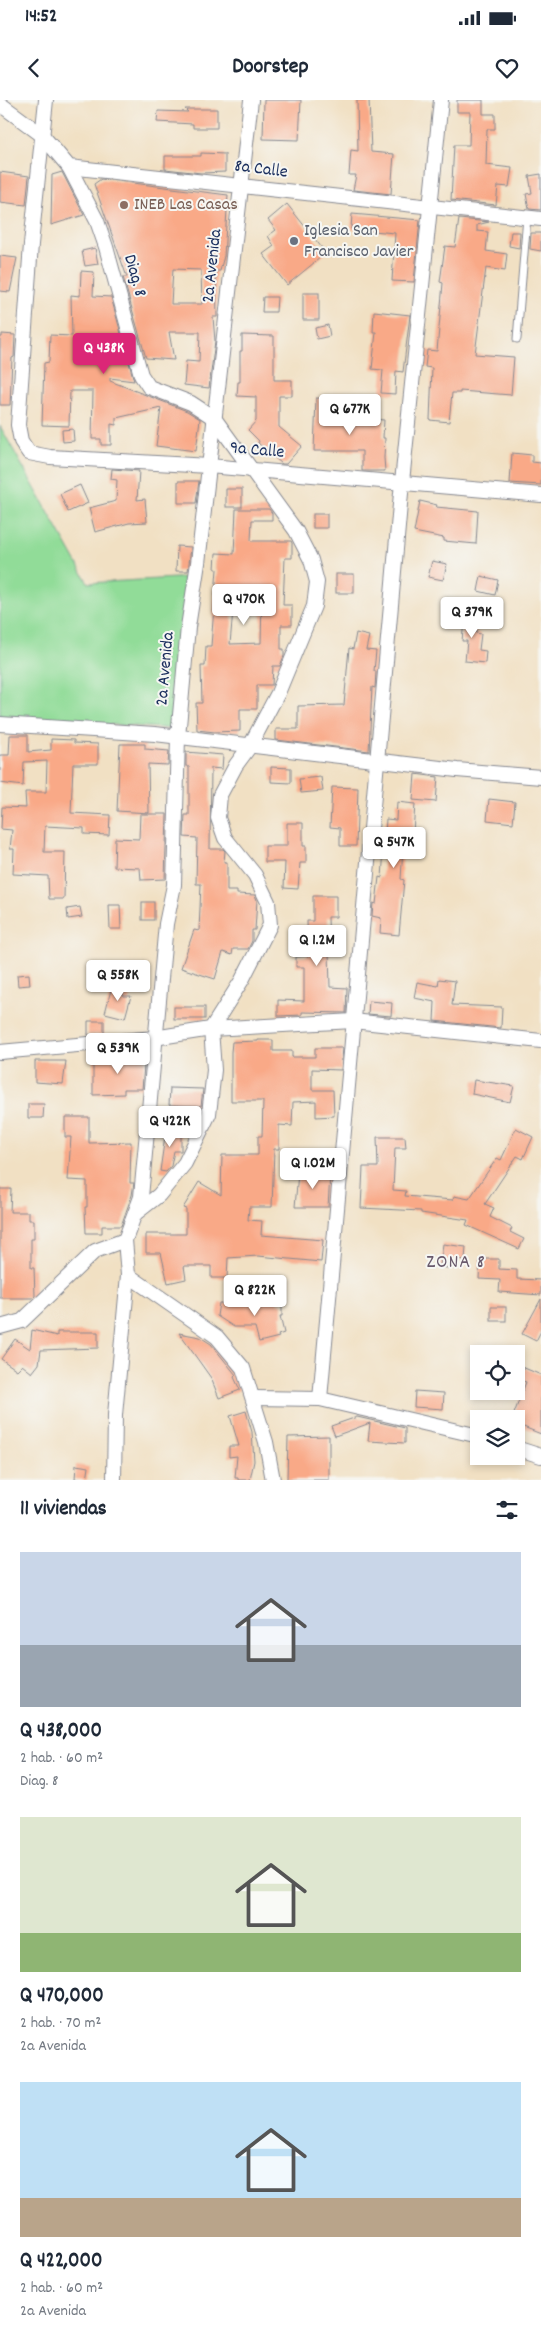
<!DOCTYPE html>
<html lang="es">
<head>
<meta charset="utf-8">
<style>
	body { margin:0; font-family:Dekko,sans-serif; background:#f2f2f3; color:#1f2937; height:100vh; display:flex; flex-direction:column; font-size:19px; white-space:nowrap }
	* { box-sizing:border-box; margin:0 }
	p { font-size:16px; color:#747a83 }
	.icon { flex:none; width:28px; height:28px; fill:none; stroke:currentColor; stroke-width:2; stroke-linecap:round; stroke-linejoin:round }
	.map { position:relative; height:1380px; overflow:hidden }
	.drawer { display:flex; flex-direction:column; background:#fff; flex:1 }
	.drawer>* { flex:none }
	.tools { position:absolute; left:470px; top:1245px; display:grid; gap:10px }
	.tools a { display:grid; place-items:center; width:55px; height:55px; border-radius:0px; background:#fff; box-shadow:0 2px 8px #0003; font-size:25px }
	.price { position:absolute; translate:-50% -42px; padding:0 11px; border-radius:5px; background:#fff; color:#222; font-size:16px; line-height:32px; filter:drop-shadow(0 1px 2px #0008) }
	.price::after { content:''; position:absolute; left:50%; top:30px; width:15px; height:11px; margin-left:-8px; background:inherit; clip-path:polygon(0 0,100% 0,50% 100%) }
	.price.on { background:#db2777; color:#fff }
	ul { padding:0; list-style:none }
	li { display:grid; align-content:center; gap:10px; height:265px; padding:0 20px }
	li span { display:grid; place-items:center; height:155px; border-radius:0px; color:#555 }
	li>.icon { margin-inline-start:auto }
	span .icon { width:90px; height:90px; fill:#fffc; stroke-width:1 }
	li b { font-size:21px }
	h2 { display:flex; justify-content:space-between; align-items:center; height:60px; padding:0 20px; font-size:21px }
	.status { display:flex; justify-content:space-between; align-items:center; height:35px; padding:0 25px; background:#fff; direction:ltr }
	.status svg { height:14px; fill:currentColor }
	header { display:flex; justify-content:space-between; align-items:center; height:65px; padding:0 20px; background:#fff; font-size:22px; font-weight:700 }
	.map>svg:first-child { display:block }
	.green { fill:#91dc98; stroke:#56867b }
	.building { fill:#f9a987; fill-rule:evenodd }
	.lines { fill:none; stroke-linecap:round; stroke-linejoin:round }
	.service-casing { stroke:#868890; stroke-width:9 }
	.minor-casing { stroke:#868890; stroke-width:16 }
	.service { stroke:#fff; stroke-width:7 }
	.minor { stroke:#fff; stroke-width:14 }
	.education-dot { fill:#8d6e63; stroke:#f6f6f2; stroke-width:2 }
	.worship-dot { fill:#6b7280; stroke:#f6f6f2; stroke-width:2 }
	.labels { text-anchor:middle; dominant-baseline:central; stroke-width:4; stroke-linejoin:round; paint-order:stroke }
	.street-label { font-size:18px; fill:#1b2f5e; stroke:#f6f6f2 }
	.education-label { font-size:18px; fill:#785e54; stroke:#f6f6f2; text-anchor:start }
	.worship-label { font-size:18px; fill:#5b616d; stroke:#f6f6f2; text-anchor:start }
	.quarter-label { font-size:20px; letter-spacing:1px; fill:#695a6c; stroke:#f6f6f2 }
</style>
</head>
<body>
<div class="status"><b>14:52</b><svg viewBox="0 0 49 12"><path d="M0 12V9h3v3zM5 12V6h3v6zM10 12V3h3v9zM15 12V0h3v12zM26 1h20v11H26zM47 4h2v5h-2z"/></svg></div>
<header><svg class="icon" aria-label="back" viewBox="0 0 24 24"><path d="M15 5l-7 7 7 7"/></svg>Doorstep<svg class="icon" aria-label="heart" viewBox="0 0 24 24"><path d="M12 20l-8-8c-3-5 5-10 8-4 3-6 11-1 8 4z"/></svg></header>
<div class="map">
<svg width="541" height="1380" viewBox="0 0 541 1380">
	<rect width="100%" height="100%" fill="#f6f6f2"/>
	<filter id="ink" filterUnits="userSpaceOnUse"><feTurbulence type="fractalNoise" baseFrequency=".02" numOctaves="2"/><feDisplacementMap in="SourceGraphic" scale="10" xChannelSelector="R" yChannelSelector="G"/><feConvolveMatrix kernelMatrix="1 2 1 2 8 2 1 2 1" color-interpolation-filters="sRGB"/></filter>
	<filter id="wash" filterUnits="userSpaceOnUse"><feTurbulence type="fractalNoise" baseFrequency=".0096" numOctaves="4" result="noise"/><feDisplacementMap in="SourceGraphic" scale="20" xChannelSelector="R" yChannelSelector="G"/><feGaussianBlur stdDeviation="1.12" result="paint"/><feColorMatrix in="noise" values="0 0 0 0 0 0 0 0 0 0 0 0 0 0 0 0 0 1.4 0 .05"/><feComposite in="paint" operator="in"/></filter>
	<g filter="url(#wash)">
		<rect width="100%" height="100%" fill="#f1e0c3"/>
		<polygon class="green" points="0,326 88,483 193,477 176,629 0,617"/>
		<g id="blocks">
			<g class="building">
				<polygon points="264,0 301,0 299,40 263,39"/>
				<polygon points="357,0 369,0 371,52 394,54 391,94 353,90 356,75 349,75 351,50 358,51"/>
				<polygon points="457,0 483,0 483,14 495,14 495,29 487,29 486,65 512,68 509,87 498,86 496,105 451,100 454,45 469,45 470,12 457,12"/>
				<polygon points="185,9 217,9 217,28 193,28 193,24 157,22 158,11 188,12"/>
				<polygon points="201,53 225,54 225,72 201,73 165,69 165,56 201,56"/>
				<polygon points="0,72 29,76 26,105 0,102"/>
				<polygon points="62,72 84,115 51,125 52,75"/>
				<polygon points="541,74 541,110 529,109 526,94 532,93 529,76"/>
				<path d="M101,79L228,95L224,156L220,171H216L217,217H213L215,241L209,288L184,285L186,261L199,262L200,232H169L174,260L146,258L123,177H127L94,84ZM173,169L201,170L202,204H171Z"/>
				<polygon points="287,104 326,153 287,185 263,154 274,146 268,136 276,130 268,120"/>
				<polygon points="352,114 420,120 414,182 392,181 395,133 351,129"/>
				<polygon points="459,119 489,122 477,125 477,131 488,132 486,151 507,154 505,171 486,168 475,254 514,257 511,295 460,291 460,293 452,293 449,322 430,320 432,268 425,267 427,250 437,251 443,183 440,182 445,146 455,147"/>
				<polygon points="511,132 520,132 519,148 509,146"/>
				<polygon points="531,133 541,133 541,151 530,149"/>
				<polygon points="95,148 98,164 85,166 82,151"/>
				<polygon points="0,156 17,158 10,192 0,191"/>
				<polygon points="81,171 94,172 93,196 111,197 134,281 110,278 110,281 187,311 200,319 196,351 156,346 161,308 116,318 116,325 111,324 111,345 101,345 101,339 92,339 93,291 70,291 69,326 42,325 44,263 49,262 50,235 72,236 71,195 80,196"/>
				<rect x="303" y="193" width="16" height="27"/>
				<polygon points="263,197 277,197 276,212 262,212"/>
				<polygon points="374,211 410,215 403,272 396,271 395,294 381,293 383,270 372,269 376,232 373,232"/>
				<polygon points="328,225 330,236 317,239 315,228"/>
				<polygon points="2,234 15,235 14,257 12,258 10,305 0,305 0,237 2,237"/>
				<polygon points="242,235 274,236 274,280 292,280 292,296 279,296 279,327 302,346 286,364 282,364 258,343 259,341 248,330 256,321 256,297 237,296 238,282 240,282 240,251 242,251"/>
				<polygon points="316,298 332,299 331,316 384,320 383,338 385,338 384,358 385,371 362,371 362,351 314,351"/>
				<polygon points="73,329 74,341 63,342 62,330"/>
				<polygon points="512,353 532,355 532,362 541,363 541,385 510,383"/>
				<polygon points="112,369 139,371 137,400 145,399 147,422 129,423 95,432 89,408 116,401 117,380 111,379"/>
				<polygon points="178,381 199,381 196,403 178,403"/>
				<polygon points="80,385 88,403 68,412 60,394"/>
				<rect x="226" y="389" width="16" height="18"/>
				<polygon points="420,401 437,405 436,407 478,411 476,444 444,441 444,438 414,432"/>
				<path d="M236,409H269L272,413V420H252L251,441H291L292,443V458H285L283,505H292V525H281V549H284V556L280,566H273L272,585H257V609H240V631L215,632L197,630L196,603H202L201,566H205L206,546H211L217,469H215L216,453L234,454ZM234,499L262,500L261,543L230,544Z"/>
				<rect x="313" y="414" width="14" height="14"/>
				<polygon points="177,446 191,447 188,471 176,471"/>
				<polygon points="432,461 447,464 443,480 428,477"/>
				<rect x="336" y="474" width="18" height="19"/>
				<polygon points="481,476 498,480 495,495 478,491"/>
				<polygon points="465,511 476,512 476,533 481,534 479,550 486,551 485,563 465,561 467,541 462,541"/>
				<polygon points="356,533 369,536 366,550 376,551 374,571 376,571 375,588 372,587 369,651 276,640 276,629 298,629 298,606 344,605 349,548 353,549"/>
				<polygon points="10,635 28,635 28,652 51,650 51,639 74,640 74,643 98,644 98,664 73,664 71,713 110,715 109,735 84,734 84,728 45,726 44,752 65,752 64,799 49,799 48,776 13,774 14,749 10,749 12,730 1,729 2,707 26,708 25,692 46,692 47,661 24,662 23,686 0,683 0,655 9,655"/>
				<polygon points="120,644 145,644 145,649 169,651 168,665 148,664 149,713 117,711"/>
				<polygon points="186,652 223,655 222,669 211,668 210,749 223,749 225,751 224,762 227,762 227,791 237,791 237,794 255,795 257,800 255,830 252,830 252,841 248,849 233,849 232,855 223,852 215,879 181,868 194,830 199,831 201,784 196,784 197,738 184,737 185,715 189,715 189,667 186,666"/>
				<polygon points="271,667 291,668 291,683 271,682"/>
				<polygon points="415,674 438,677 436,702 413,700"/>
				<polygon points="321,677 323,691 301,693 299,679"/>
				<polygon points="332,687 358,688 356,746 340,746 340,728 330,727"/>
				<polygon points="489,699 515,702 513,723 487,720"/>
				<polygon points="397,702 415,704 412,747 403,747 401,779 404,780 399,835 380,833 381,818 372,816 373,803 376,804 379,777 382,778 386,719 396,720"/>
				<polygon points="140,714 167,714 165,779 141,780 140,768 114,767 115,738 139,739"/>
				<polygon points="287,723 303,723 303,746 306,746 306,763 300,763 298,789 284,788 285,762 265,762 265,746 287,746"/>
				<polygon points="313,796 336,796 336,817 328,817 330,887 347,888 346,913 302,912 302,915 278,916 278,900 304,901 304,867 296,867 296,857 308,856 307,821 313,821"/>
				<rect x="142" y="802" width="12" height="18"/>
				<polygon points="109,805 120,805 121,829 110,829"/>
				<polygon points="80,807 82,817 68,819 67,809"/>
				<polygon points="29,874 30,885 18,886 17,875"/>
				<polygon points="439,879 455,881 452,905 502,907 501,928 434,921 435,902 414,898 417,882 438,886"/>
				<polygon points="113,882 123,885 123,896 131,896 125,918 105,913"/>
				<polygon points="369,901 392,903 391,916 368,914"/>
				<rect x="174" y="907" width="31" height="12"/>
				<polygon points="88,921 104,921 104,934 88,935"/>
				<polygon points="258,940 273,940 273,951 292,951 292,957 315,957 315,948 343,948 341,970 312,969 312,990 333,990 334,1016 316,1017 316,1001 293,1002 292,1026 279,1025 279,1049 274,1049 272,1107 249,1107 248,1120 262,1121 261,1135 323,1140 321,1162 258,1156 228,1158 227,1178 211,1178 211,1166 184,1166 186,1179 168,1183 161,1153 146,1153 146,1134 186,1134 186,1109 183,1108 199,1082 221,1095 222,1055 258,1055 258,1036 262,1036 263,1001 231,1001 231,952 232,942 258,941"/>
				<polygon points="121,954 145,954 142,989 124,989 124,994 93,995 93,960 121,959"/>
				<polygon points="35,961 66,961 63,984 35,982"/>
				<polygon points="474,980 514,986 510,1002 472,994"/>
				<polygon points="170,988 203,989 201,1006 169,1005"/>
				<polygon points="28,1004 44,1004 43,1018 28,1018"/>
				<polygon points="65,1017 89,1017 89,1043 131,1042 130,1083 134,1083 132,1095 121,1126 102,1126 102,1133 86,1133 85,1107 87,1107 87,1081 68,1080 71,1037 65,1037"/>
				<polygon points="516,1028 533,1037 523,1059 517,1056 485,1104 494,1108 490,1117 512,1128 510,1132 524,1139 519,1149 466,1125 468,1120 421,1113 421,1111 361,1108 363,1067 378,1067 377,1037 405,1037 406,1048 395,1048 393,1090 406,1091 405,1096 453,1100 454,1096 469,1099 497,1058 501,1060"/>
				<polygon points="166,1029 181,1029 181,1051 174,1051 171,1066 166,1072 160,1071"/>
				<polygon points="298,1073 330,1074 328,1107 295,1107"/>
				<polygon points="0,1089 11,1089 10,1112 29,1112 29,1120 34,1120 34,1139 31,1139 31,1168 34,1168 35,1196 33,1198 0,1198"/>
				<polygon points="443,1144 466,1147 465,1160 457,1159 456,1169 440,1167"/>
				<polygon points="480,1159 499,1159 499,1169 517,1170 517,1179 541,1180 541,1195 499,1192 500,1180 479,1179"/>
				<polygon points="264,1198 277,1198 277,1202 282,1204 282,1216 280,1216 284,1233 278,1235 279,1237 259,1242 255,1227 234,1227 217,1216 219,1203 239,1203 240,1200 264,1200"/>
				<polygon points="541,1199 541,1231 536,1241 522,1234"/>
				<rect x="491" y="1207" width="15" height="14"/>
				<polygon points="32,1230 57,1236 57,1232 98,1232 98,1248 41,1250 39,1264 32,1273 22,1265 17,1270 1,1259 15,1239 30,1249"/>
				<polygon points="179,1233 200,1237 211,1244 236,1275 234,1277 240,1290 219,1298 211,1278"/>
				<polygon points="522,1267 541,1275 541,1334 516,1324 516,1319 512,1319 526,1282 517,1279"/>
				<polygon points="415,1291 444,1293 443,1309 414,1307"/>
				<polygon points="246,1311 252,1332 254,1361 250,1380 238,1380 238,1378 235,1378 237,1356 229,1357 229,1346 239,1346 230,1316"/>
				<polygon points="357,1317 405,1328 405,1343 368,1341 370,1323 335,1336 331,1326"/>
				<polygon points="329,1336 329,1380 287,1380 288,1337"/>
				<polygon points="76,1365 89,1367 87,1380 75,1379"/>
			</g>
		</g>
	</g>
	<g filter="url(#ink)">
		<use href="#blocks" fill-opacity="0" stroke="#868890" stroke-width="1"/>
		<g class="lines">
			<g class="service-casing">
				<polyline id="service" points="517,239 527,117"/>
			</g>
			<g class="minor-casing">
				<g id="minor">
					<polyline points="46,0 31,144 18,325 21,341 29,353 50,357 209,366 541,395"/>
					<polyline points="251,0 198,463 188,527 178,637 174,785 166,824 141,1097 125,1140 128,1175 217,1237 243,1268 266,1342 273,1380"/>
					<polyline points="0,4 42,35 69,67 541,119"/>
					<polyline points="69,67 97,121 106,147 141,275 149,287 191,303 214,318 296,431 311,460 317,482 314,506 278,593 250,646 236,665 220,695 218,718 225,738 255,775 268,802 270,825 242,880 211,929 214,970 209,1014 185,1063 159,1095 136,1113"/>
					<polyline points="0,624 155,634 457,670 541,677"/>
					<polyline points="0,952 154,938 211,929 353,921 541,941"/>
					<polyline points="0,1227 22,1221 95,1151 125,1140"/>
					<polyline points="254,1298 320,1299 479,1336"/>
					<polyline points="320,1299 402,382 441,0"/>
					<polyline points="516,1348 541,1356"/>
					<polyline points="114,1380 115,1315 128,1175"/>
				</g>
			</g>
			<use href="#service" class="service"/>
			<use href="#minor" class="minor"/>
		</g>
	</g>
	<circle class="education-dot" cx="124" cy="105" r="5"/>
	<circle class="worship-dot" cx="294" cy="141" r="5"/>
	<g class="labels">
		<g class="street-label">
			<text transform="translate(261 70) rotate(7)">8a Calle</text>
			<text transform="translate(213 166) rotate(-84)">2a Avenida</text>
			<text transform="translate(134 176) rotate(74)">Diag. 8</text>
			<text transform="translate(257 351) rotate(5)">9a Calle</text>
			<text transform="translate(166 569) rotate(-85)">2a Avenida</text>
		</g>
		<g class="education-label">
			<text x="134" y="105">INEB Las Casas</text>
		</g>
		<g class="worship-label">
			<text x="304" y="131">Iglesia San<tspan x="304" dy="21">Francisco Javier</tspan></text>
		</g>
		<g class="quarter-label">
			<text x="456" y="1163">ZONA 8</text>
		</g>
	</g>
</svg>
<div class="tools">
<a><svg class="icon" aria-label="locate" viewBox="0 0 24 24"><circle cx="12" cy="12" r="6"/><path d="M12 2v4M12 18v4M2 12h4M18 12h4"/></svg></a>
<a><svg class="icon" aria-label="layers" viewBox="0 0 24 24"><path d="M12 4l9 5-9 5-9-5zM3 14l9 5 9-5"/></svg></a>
</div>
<b class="price on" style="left:104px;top:275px">Q 438K</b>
<b class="price" style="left:350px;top:336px">Q 677K</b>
<b class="price" style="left:244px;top:526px">Q 470K</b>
<b class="price" style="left:472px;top:539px">Q 379K</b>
<b class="price" style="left:394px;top:769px">Q 547K</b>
<b class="price" style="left:317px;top:867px">Q 1.2M</b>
<b class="price" style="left:118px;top:902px">Q 558K</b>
<b class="price" style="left:118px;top:975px">Q 539K</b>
<b class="price" style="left:170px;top:1048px">Q 422K</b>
<b class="price" style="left:313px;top:1090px">Q 1.02M</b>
<b class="price" style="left:255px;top:1217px">Q 822K</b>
</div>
<section class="drawer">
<h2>11 viviendas<svg class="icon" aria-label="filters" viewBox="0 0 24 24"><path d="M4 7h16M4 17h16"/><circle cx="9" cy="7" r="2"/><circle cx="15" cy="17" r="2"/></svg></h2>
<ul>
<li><span style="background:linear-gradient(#c9d6e8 60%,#9aa5b1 0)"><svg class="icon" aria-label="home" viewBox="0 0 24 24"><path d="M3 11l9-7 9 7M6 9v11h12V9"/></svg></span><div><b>Q 438,000</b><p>2 hab. · 60 m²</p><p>Diag. 8</p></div></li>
<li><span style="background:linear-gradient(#dfe7d0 75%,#8fb573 0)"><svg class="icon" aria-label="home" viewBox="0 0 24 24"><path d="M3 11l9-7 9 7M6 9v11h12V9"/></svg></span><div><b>Q 470,000</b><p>2 hab. · 70 m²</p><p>2a Avenida</p></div></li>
<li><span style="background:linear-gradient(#bfe0f5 75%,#b9a48a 0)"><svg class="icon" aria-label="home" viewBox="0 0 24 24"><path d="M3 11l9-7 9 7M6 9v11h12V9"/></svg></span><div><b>Q 422,000</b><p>2 hab. · 60 m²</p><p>2a Avenida</p></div></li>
</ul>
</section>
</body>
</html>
